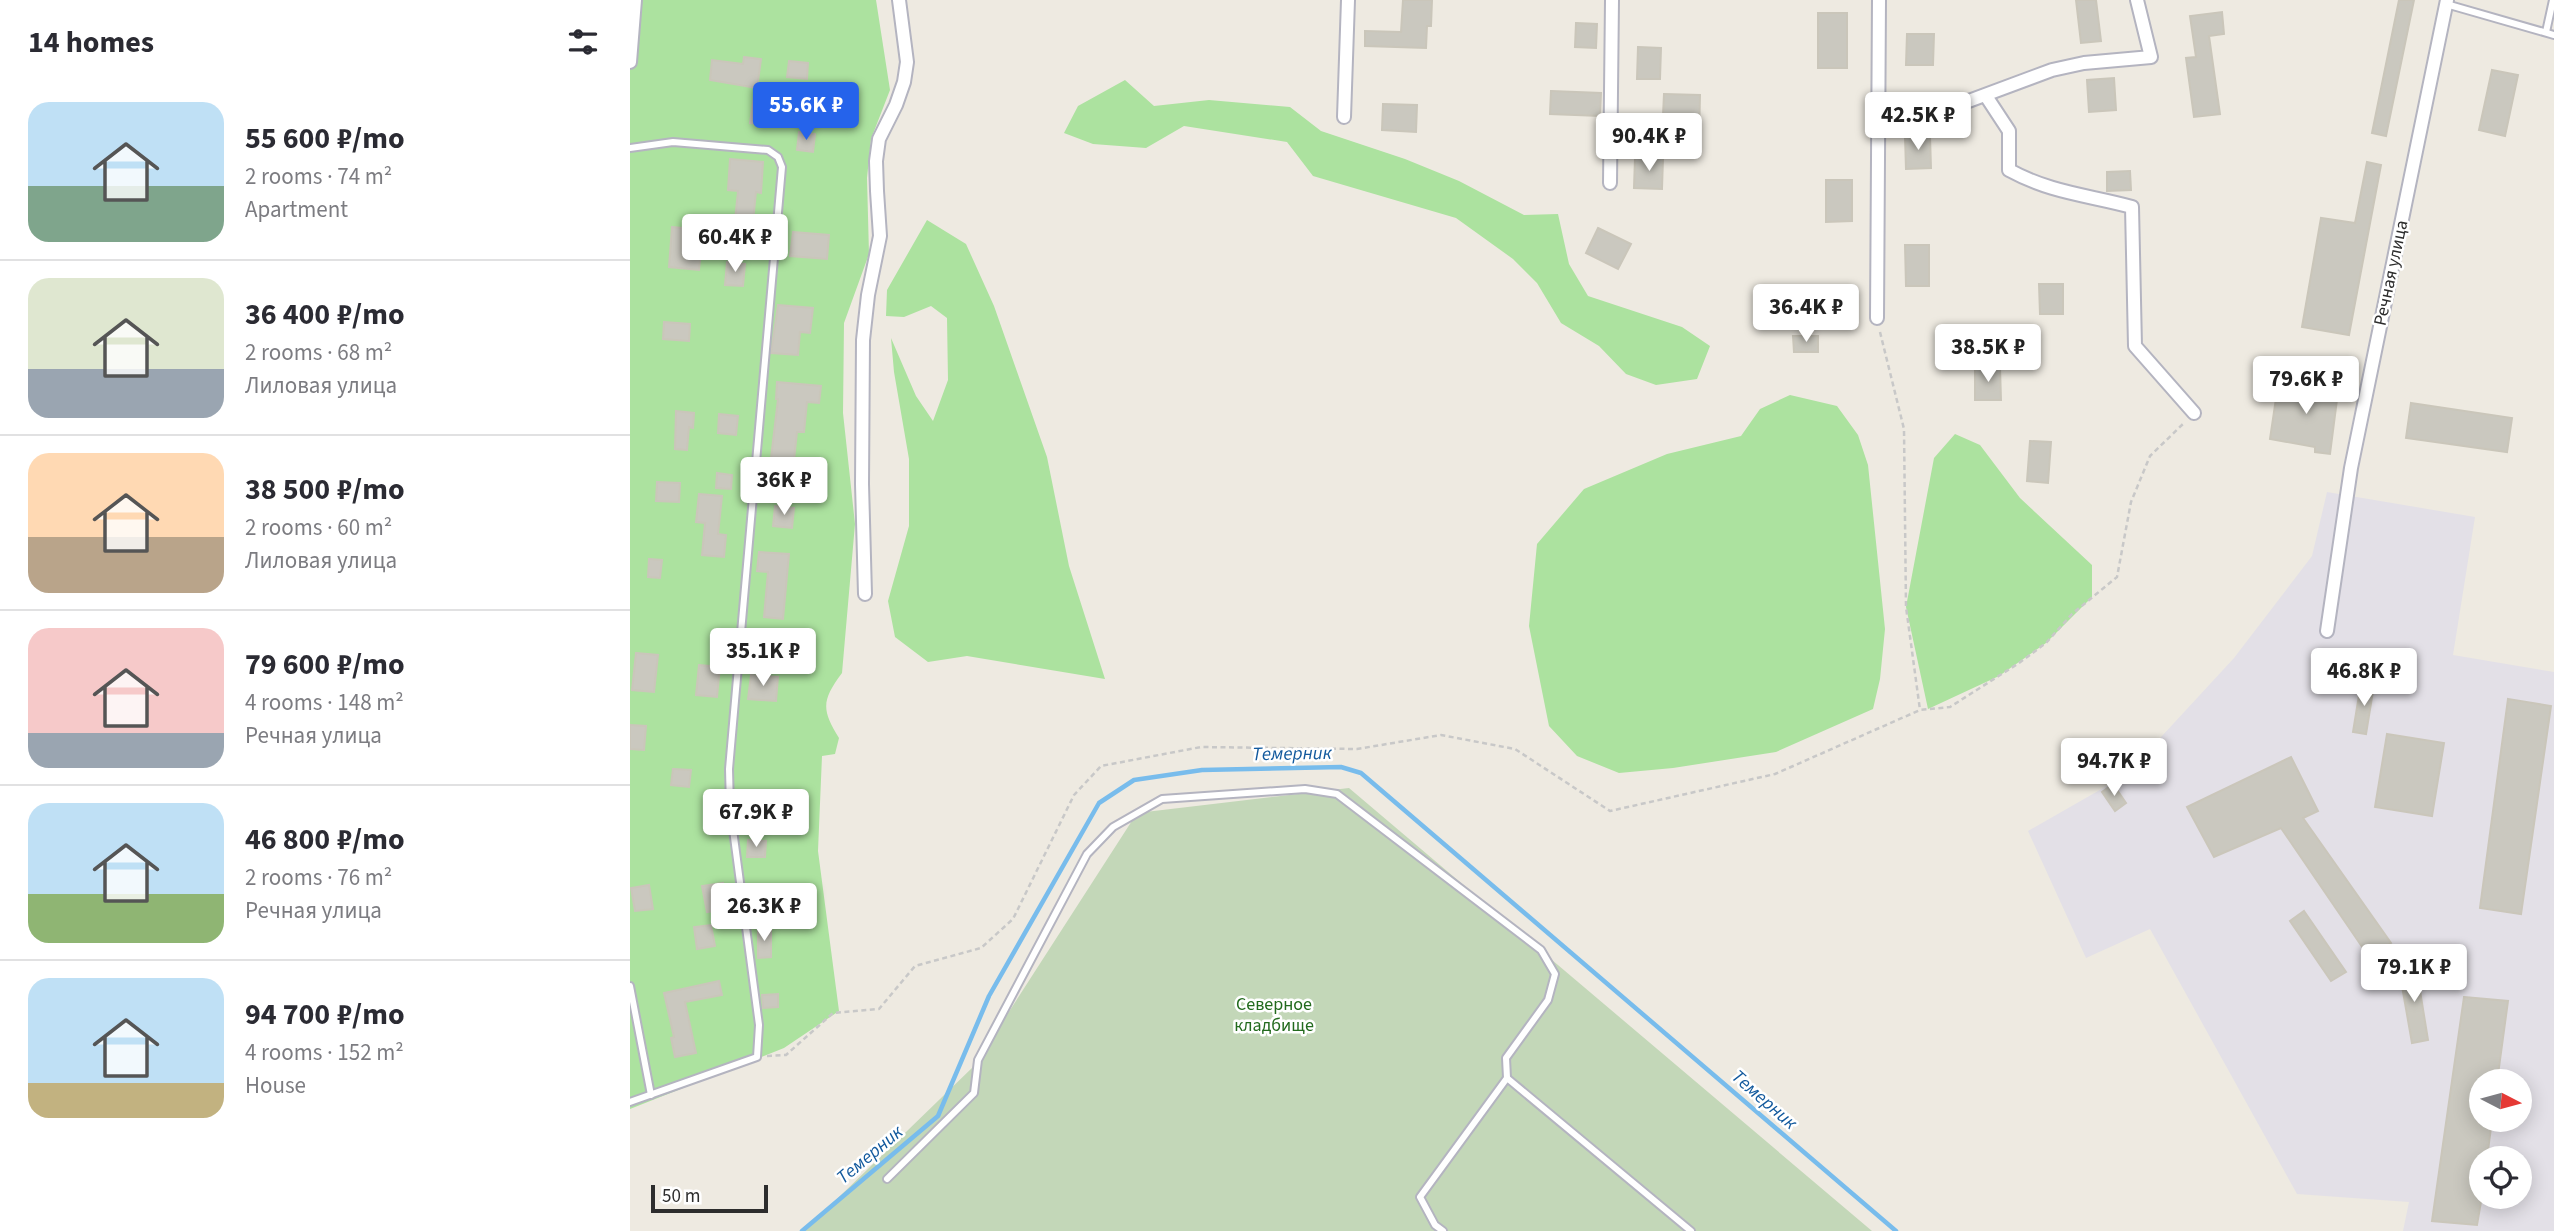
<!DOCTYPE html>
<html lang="en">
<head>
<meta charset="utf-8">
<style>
	body { margin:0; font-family:"Source Sans 3",sans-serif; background:#f7f7f7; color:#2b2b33; height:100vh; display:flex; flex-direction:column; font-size:26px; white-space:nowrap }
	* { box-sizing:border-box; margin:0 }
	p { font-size:23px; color:#7c7c81 }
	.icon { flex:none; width:38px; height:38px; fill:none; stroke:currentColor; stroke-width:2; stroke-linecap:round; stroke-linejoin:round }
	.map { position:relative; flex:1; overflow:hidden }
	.panel { display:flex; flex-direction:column; background:#fff; width:630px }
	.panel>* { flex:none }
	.needle { width:46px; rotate:96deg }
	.buttons { position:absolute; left:1839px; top:1069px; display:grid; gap:14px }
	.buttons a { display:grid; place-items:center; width:63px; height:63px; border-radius:50%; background:#fff; box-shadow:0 4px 18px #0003; font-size:35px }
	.scale { position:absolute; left:21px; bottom:18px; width:117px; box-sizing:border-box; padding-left:7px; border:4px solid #2d2d2d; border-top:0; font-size:19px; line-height:24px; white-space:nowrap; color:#2d2d2d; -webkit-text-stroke:5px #fff; paint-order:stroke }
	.price { position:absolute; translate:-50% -60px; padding:0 16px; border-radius:7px; background:#fff; color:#222; font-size:23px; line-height:46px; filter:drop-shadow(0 2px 4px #0008) }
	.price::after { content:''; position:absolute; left:50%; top:42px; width:21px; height:16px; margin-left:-10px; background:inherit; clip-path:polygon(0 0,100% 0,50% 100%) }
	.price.current { background:#2563eb; color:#fff }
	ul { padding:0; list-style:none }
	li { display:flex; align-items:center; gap:21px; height:175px; padding:0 28px }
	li+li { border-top:2px solid #e1e1e2 }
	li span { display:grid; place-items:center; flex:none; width:196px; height:140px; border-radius:21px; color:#555 }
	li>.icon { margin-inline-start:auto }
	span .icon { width:84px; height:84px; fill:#fffc; stroke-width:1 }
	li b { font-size:30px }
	h2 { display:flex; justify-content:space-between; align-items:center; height:84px; padding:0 28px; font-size:30px }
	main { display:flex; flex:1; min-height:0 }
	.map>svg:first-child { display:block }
	.industrial { fill:#e3e0e7; fill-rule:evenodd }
	.green { fill:#ace29f }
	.cemetery { fill:#c3d7b8 }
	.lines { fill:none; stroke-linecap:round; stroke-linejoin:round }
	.stream { stroke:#78bcec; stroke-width:4.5 }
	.building { fill:#cac8bf; stroke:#cac6ba; stroke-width:2 }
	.service-casing { stroke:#b4b4c0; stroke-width:10 }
	.minor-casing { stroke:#b4b4c0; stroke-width:16 }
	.path { stroke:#c8c8c8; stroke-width:2.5; stroke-dasharray:5 3.5; stroke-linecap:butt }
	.service { stroke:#fff; stroke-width:6 }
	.minor { stroke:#fff; stroke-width:12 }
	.labels { text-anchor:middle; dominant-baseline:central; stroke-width:5; stroke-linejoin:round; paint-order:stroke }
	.street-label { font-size:18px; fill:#2d2d2d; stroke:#fff }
	.park-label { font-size:18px; fill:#226a1d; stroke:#fff }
	.water-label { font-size:19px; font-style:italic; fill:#12599d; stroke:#fff }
</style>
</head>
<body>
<main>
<section class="panel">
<h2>14 homes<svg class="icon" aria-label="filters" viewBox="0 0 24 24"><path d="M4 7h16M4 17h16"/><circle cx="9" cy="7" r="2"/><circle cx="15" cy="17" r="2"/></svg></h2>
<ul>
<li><span style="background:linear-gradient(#bfe0f5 60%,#7fa58c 0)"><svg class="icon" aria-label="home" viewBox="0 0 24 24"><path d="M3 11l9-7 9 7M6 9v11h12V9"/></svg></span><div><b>55 600 ₽/mo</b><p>2 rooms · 74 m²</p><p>Apartment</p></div></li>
<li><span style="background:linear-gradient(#dfe7d0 65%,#9aa5b1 0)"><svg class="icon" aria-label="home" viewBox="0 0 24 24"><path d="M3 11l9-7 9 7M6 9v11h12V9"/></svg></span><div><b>36 400 ₽/mo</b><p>2 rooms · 68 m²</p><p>Лиловая улица</p></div></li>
<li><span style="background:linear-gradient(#ffd9b3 60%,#b9a48a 0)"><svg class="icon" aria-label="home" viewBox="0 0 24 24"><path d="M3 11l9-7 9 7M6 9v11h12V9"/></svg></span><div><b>38 500 ₽/mo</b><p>2 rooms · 60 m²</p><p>Лиловая улица</p></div></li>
<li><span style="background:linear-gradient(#f6c9c9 75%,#9aa5b1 0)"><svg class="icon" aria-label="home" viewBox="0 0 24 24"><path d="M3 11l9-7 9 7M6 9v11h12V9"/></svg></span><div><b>79 600 ₽/mo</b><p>4 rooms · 148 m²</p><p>Речная улица</p></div></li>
<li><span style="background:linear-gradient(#bfe0f5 65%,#8fb573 0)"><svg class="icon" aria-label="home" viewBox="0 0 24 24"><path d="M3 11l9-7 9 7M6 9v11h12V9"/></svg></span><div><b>46 800 ₽/mo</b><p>2 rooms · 76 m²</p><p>Речная улица</p></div></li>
<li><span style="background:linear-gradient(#bfe0f5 75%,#c2b280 0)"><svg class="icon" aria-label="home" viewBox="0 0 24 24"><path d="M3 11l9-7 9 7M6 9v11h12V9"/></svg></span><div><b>94 700 ₽/mo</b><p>4 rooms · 152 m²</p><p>House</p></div></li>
</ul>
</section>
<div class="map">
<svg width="1924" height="1231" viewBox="0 0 1924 1231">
	<rect width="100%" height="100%" fill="#eeeae1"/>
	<path class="industrial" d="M1697,492L1845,517L1823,655L1924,672V1231H1773L1779,1202L1667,1194L1520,929L1456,958L1398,831L1496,775L1604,658L1682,556ZM1852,1082H1890V1120H1852ZM1852,1158H1890V1197H1852Z"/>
	<g class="green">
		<path d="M0,0H246L260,90L241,139L237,178L239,254L214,323L213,413L225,524L212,673C192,700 191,709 209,738L205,754L192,756L188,851L209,1011L154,1048L0,1109Z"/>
		<polygon points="495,80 524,106 579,100 660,107 691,131 775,159 829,181 894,215 928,214 939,264 958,296 1052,327 1080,346 1067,379 1026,385 996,374 969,346 931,323 907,283 883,259 826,218 683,176 657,142 554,126 516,148 463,144 434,133 448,106"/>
		<polygon points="297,220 336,244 364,306 417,457 439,566 475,679 337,656 298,662 265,637 258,601 279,526 279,459 264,372 261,338 286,396 303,421 318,380 317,318 301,306 274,317 256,316 257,290"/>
		<polygon points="1160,395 1207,406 1228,435 1238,465 1255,629 1250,679 1243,709 1146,752 1043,768 989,773 947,756 919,726 899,626 907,544 954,489 1037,454 1111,436 1130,409"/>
		<polygon points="1325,434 1350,445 1390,498 1462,565 1462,597 1416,643 1369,676 1298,709 1276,607 1304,458"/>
	</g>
	<polygon class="cemetery" points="719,788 1242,1231 174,1231 344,1066 507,813"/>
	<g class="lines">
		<polyline class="stream" points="172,1231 308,1116 359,996 469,803 504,780 572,770 711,767 731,773 1266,1231"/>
	</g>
	<g class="building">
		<polygon points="773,0 802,0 801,26 797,26 796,48 735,46 735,31 771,32"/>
		<polygon points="1446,0 1466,0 1471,41 1451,43"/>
		<polygon points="1769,0 1784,0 1756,136 1742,133"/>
		<polygon points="1592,12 1594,34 1579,36 1590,114 1564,117 1556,58 1566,57 1560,16"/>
		<rect x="1188" y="13" width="29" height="55"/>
		<polygon points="946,23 967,24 966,48 945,47"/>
		<polygon points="1277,34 1304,34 1303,65 1276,65"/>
		<polygon points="1008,47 1031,48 1030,79 1007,79"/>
		<polygon points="114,57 131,59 127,88 80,80 82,60 113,64"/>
		<polygon points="159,61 178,63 177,79 157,77"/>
		<polygon points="1862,70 1888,75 1875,136 1849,130"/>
		<polygon points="1484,78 1486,110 1459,112 1457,80"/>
		<polygon points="921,91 971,93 970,116 920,114"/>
		<polygon points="1034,94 1070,95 1069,138 1032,137"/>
		<polygon points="124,96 141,99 138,125 120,123"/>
		<polygon points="753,104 787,105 786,132 752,130"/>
		<polygon points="169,132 185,134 183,152 167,150"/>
		<polygon points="1275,136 1300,136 1301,168 1276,169"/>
		<polygon points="1005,158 1033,158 1032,189 1004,188"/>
		<polygon points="100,159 133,162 131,193 126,192 123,221 105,220 108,191 98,190"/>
		<polygon points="1737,162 1751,165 1719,335 1672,327 1691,218 1725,223"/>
		<polygon points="1500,171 1501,190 1477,191 1477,172"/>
		<polygon points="1196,180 1222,180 1222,221 1196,222"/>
		<polygon points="42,227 73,230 69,270 39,267"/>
		<polygon points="968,228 1001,244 988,269 956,253"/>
		<polygon points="163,232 199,235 197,259 160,256"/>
		<polygon points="1275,245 1299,245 1299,286 1276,286"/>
		<polygon points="97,262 115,264 113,286 95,285"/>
		<polygon points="1409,284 1433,284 1433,314 1410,314"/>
		<polygon points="1196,293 1223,293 1224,321 1197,321"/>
		<polygon points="148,305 183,308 180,333 170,332 168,355 141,353"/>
		<polygon points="34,322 60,324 59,341 33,339"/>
		<polygon points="1163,336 1188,336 1188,352 1164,352"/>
		<polygon points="1345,367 1370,367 1371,400 1345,400"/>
		<polygon points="147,382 191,386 189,403 177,402 174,432 167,432 164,460 141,458 148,399 146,399"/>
		<polygon points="1693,382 1709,384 1700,454 1685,452 1685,447 1640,439 1648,385 1692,392"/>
		<polygon points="1781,403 1882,418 1877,452 1776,438"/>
		<polygon points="46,411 64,413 63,428 59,427 57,450 45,449"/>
		<polygon points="89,414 108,416 106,435 88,433"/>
		<polygon points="1400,441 1421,442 1418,483 1397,481"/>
		<polygon points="87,473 102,475 101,489 86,488"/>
		<polygon points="27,482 50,483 49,502 26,501"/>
		<polygon points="69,494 92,496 88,534 96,535 94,557 72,555 75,523 66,522"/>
		<polygon points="145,506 164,508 162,528 143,526"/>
		<polygon points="129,552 159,554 153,619 134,617 138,572 127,571"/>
		<polygon points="19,559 32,560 30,578 18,577"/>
		<polygon points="6,653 28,655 24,692 2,690"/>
		<polygon points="69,665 90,667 87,697 66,695"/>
		<polygon points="121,675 148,677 146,701 118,699"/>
		<polygon points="1731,683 1744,685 1736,734 1723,732"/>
		<polygon points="1878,699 1921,706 1891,914 1850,908"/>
		<polygon points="0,725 16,726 14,750 0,749"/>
		<polygon points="1757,734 1814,743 1802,816 1745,807"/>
		<polygon points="1661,757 1688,811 1673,818 1761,943 1739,957 1651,828 1584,857 1557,807"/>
		<polygon points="43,769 61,770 59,787 41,785"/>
		<polygon points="1483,784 1496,803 1485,811 1472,792"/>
		<polygon points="107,791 129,793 125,827 111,825 112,809 106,808"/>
		<polygon points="118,840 136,841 135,857 117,857"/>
		<polygon points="93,883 97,909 77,912 72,886"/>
		<polygon points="152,884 153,896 126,898 125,885"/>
		<polygon points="19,885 23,909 5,911 1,888"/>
		<polygon points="1674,911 1716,972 1701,981 1660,921"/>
		<polygon points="81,925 85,946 67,949 64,927"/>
		<polygon points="128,929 141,929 141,957 128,958"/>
		<polygon points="1786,966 1798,1040 1782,1043 1769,969"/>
		<polygon points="89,981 92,995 55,1002 66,1053 45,1057 41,1038 44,1037 34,993"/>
		<polygon points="148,994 148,1007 133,1008 132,995"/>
		<polygon points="1834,997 1878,1001 1867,1082 1852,1082 1852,1120 1862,1120 1857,1158 1852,1158 1852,1196 1847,1225 1802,1221"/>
	</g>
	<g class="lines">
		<g class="service-casing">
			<g id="service">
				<polyline points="1816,4 1924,35"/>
				<polyline points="1916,32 1923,0"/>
				<polyline points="0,148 43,142 138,150 148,157 152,167 99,769 100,807 129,1025 127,1057 0,1102"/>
				<polyline points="0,986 21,1095"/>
				<polyline points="257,1179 344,1093 348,1060 457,854 483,827 532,799 675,789 707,794 911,950 925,974 918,1000 876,1058 877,1078"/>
				<polyline points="813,1231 805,1225 790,1197 877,1078 1061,1231"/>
			</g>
		</g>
		<g class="minor-casing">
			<g id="minor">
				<polyline points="0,62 5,0"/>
				<path d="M1356,96L1379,131V170C1421,193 1458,195 1502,207L1505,346L1564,413"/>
				<polyline points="714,117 718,0"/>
				<polyline points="1248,119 1301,115 1422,70 1454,63 1521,57 1507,0"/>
				<polyline points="980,183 982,0"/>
				<polyline points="1247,318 1249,0"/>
				<polyline points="235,594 232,484 233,340 238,295 250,236 247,191 246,161 249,139 266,105 274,82 277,62 269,0"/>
				<polyline points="1697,631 1721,468 1817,0"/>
			</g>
		</g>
		<g class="path">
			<polyline points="1250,332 1274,429 1276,607 1290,710"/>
			<polyline points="137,1056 156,1055 203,1013 249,1009 285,966 351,948 383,919 444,795 471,766 571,747 727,749 811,735 885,749 980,811 1145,774 1290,710 1320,707 1389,663 1416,643 1442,614 1487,577 1501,502 1520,456 1554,423"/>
		</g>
		<use href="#service" class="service"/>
		<use href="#minor" class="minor"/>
	</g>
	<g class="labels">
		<g class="street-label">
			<text transform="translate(1761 273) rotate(-78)">Речная улица</text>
		</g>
		<g class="park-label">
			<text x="644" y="1004">Северное<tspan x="644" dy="21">кладбище</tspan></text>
		</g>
		<g class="water-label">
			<text transform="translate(662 754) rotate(-1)">Темерник</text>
			<text transform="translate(1134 1100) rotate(41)">Темерник</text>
			<text transform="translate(240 1155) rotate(-40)">Темерник</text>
		</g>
	</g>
</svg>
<div class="buttons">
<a><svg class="needle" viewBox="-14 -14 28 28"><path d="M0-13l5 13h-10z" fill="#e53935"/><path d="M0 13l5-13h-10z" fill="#7c7c81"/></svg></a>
<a><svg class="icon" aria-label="locate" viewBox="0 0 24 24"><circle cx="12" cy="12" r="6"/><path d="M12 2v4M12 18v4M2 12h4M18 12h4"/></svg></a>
</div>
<div class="scale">50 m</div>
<b class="price current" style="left:176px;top:142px">55.6K ₽</b>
<b class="price" style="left:1288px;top:152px">42.5K ₽</b>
<b class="price" style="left:1019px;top:173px">90.4K ₽</b>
<b class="price" style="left:105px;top:274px">60.4K ₽</b>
<b class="price" style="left:1176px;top:344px">36.4K ₽</b>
<b class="price" style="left:1358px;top:384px">38.5K ₽</b>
<b class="price" style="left:1676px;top:416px">79.6K ₽</b>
<b class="price" style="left:154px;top:517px">36K ₽</b>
<b class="price" style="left:133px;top:688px">35.1K ₽</b>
<b class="price" style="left:1734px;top:708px">46.8K ₽</b>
<b class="price" style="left:1484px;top:798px">94.7K ₽</b>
<b class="price" style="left:126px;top:849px">67.9K ₽</b>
<b class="price" style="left:134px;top:943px">26.3K ₽</b>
<b class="price" style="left:1784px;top:1004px">79.1K ₽</b>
</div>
</main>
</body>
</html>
